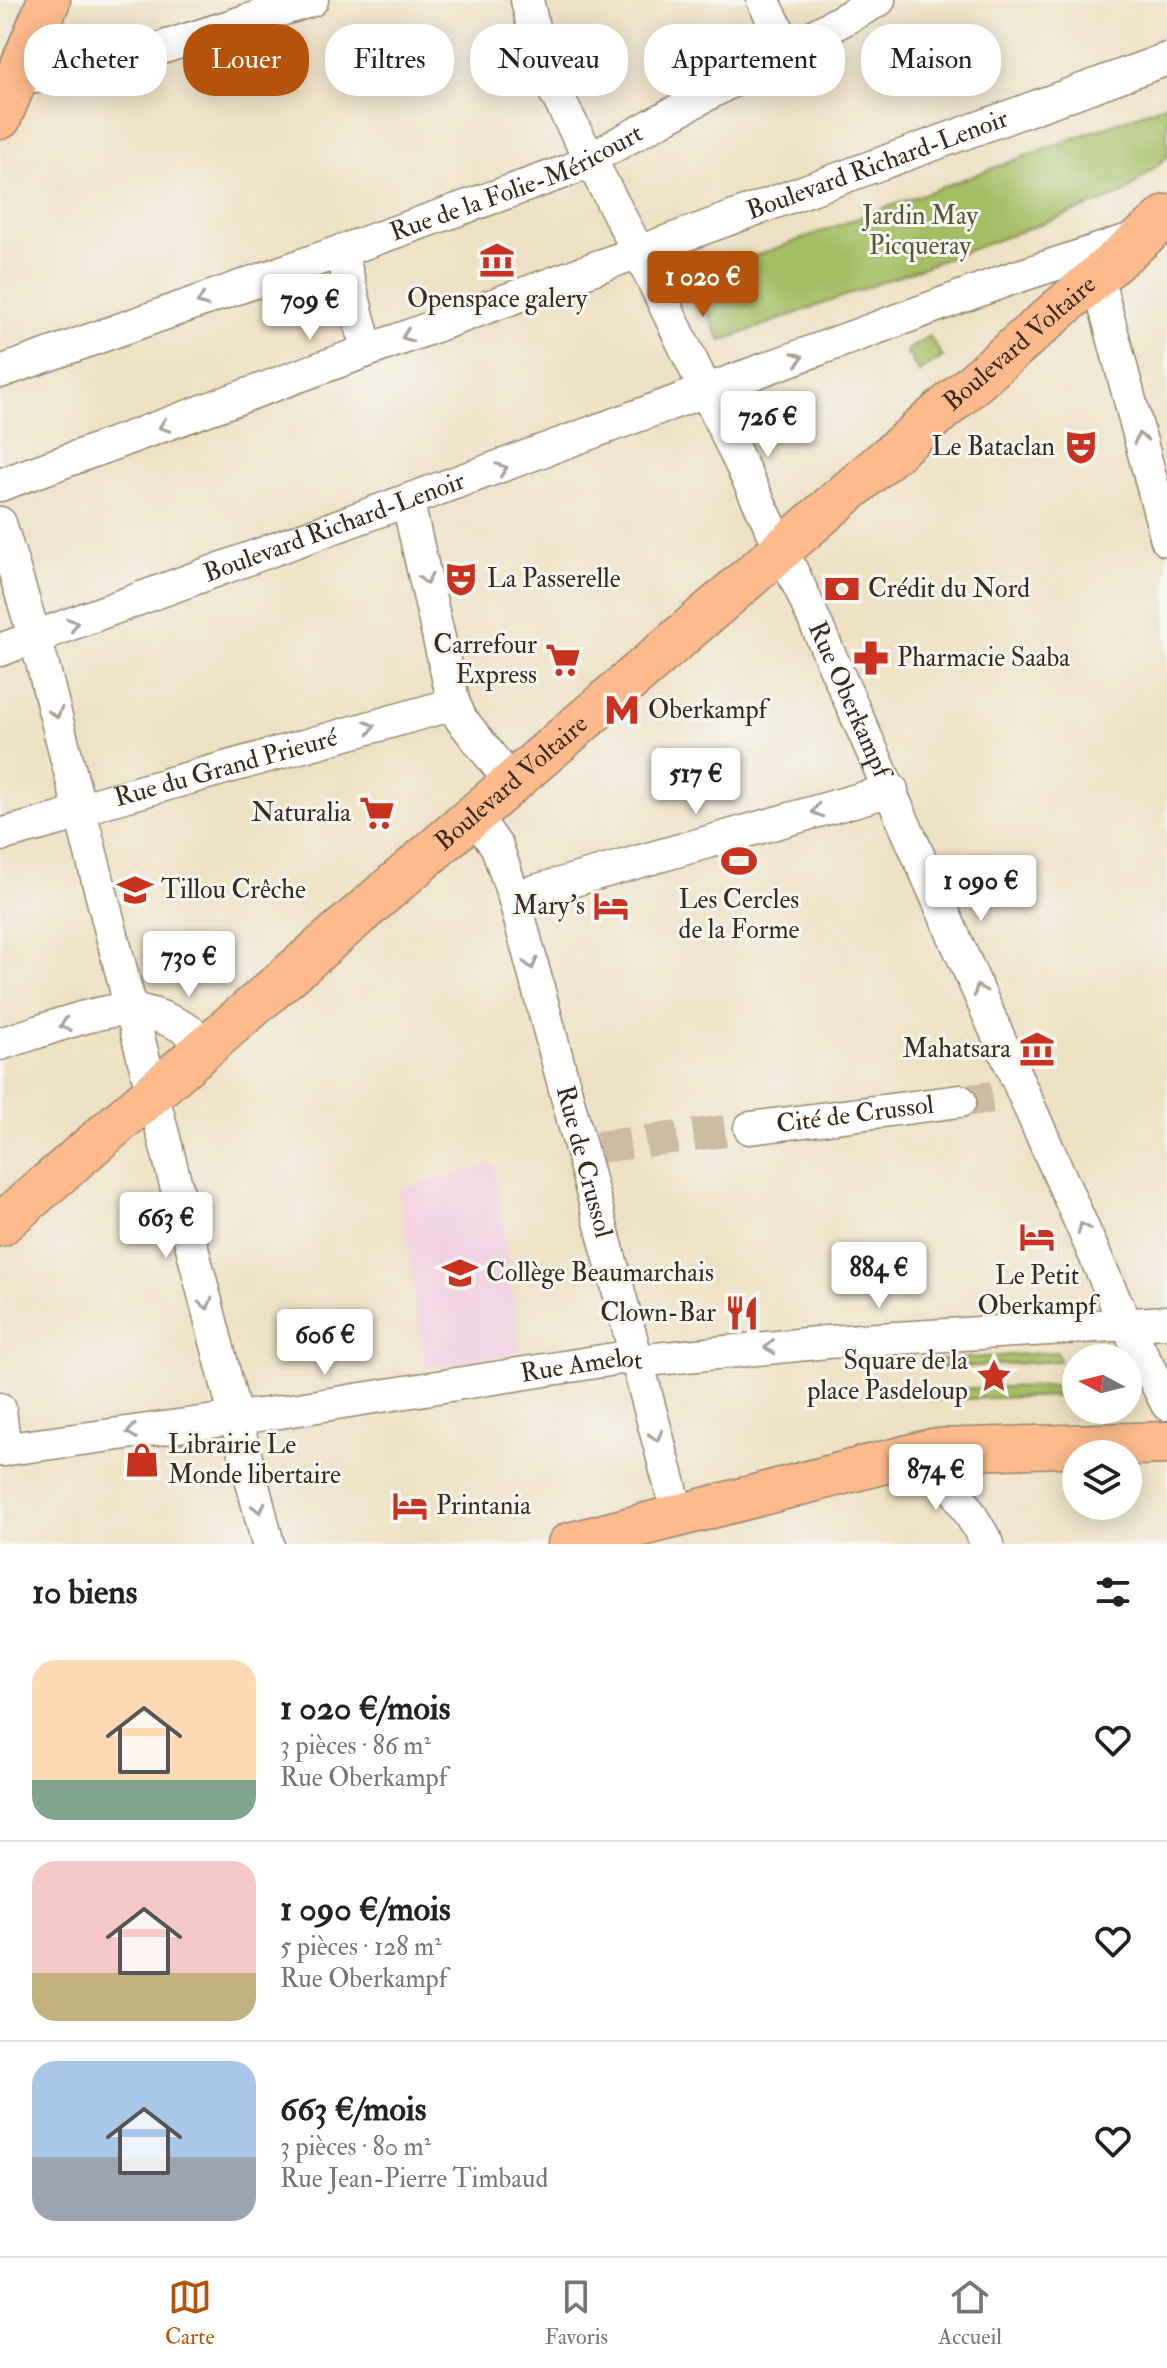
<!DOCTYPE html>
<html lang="fr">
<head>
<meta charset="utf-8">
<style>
	body { margin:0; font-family:"IM FELL Double Pica",serif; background:#f2f2f2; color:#222; height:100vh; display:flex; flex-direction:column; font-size:30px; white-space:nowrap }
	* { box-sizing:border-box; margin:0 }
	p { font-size:26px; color:#767676 }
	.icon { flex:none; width:44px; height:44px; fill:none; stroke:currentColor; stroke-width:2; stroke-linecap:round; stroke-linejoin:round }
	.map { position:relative; height:1544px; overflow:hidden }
	.sheet { display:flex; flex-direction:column; background:#fff; flex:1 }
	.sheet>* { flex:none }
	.top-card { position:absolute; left:24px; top:24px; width:1120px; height:72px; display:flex; gap:16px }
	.needle { width:52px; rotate:277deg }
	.tools { position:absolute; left:1062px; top:1344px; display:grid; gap:16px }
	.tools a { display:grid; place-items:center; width:80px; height:80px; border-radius:50%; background:#fff; box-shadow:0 4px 20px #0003; font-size:40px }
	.price { position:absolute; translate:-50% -68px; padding:0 18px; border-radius:8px; background:#fff; color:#222; font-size:26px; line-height:52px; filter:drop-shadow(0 2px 4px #0008) }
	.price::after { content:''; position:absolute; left:50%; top:48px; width:24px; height:18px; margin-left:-12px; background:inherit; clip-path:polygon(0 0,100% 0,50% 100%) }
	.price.active { background:#b45309; color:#fff }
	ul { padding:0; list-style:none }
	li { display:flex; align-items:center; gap:24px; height:200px; padding:0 32px }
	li+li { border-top:2px solid #e0e0e0 }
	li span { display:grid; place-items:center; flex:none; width:224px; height:160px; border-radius:24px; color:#555 }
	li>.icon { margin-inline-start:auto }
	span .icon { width:96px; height:96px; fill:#fffc; stroke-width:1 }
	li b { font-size:34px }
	h2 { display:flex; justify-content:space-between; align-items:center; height:96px; padding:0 32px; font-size:34px }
	.chip { padding:0 28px; border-radius:32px; background:#fff; box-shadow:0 4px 20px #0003; font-size:28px; line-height:72px }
	.chip.active { background:#b45309; color:#fff }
	.tabs { display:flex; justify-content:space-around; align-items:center; height:112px; border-top:2px solid #e0e0e0; background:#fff; font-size:22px; color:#767676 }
	.tabs a { display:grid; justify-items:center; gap:4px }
	.tabs .active { color:#b45309 }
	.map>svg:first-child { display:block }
	.built { fill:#f3cfe0 }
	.green { fill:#a4be64; stroke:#707441; stroke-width:2 }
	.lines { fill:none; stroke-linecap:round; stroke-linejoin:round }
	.minor-tunnel { stroke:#cbbca2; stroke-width:32; stroke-dasharray:32 16; stroke-linecap:butt }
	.minor-casing { stroke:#958670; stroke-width:35 }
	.major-casing { stroke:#958670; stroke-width:45 }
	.minor { stroke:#fff; stroke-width:32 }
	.major { stroke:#fcba8d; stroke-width:42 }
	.oneway { stroke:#a79f9a }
	.labels { text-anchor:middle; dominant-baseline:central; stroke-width:6; stroke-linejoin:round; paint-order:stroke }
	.street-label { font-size:26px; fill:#3b2a1e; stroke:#f6f6f2 }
	.park-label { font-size:26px; fill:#5a5633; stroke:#f6f6f2 }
	.poi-label { font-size:26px; fill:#3b2a1e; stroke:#f6f6f2; text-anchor:start }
</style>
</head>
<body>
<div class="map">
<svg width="1167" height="1544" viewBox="0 0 1167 1544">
	<rect width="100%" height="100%" fill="#f6f6f2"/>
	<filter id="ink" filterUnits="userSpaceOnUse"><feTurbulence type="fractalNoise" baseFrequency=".0125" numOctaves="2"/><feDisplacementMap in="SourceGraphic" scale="16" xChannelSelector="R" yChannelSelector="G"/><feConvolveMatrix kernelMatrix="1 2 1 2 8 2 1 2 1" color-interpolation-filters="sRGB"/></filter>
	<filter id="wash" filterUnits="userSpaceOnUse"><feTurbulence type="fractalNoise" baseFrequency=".006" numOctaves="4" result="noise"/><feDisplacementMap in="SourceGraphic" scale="32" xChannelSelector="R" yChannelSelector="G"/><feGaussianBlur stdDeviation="1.8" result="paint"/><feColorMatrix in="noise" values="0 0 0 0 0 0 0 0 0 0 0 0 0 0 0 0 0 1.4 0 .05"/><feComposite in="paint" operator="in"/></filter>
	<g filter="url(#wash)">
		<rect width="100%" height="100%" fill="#efe1c3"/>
		<polygon class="built" points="494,1164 521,1353 425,1367 399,1189"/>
		<g class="green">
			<polygon points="1167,104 1167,157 1123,194 721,341 690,280"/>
			<polygon points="929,336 943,357 919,372 906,351"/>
			<polygon points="1057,1352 1060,1361 930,1369 927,1361"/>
			<polygon points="1060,1385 1059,1396 930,1400 930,1390"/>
		</g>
	</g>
	<g filter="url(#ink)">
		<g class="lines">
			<g class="minor-tunnel">
				<polyline points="960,1101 1004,1096"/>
				<polyline points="598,1147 750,1128"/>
			</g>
			<g class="minor-casing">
				<g id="minor">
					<path id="s1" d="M527,0L542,67L648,270L801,590L1116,1303L1167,1404"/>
					<polyline points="763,0 789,52"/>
					<polyline points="17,76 62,76 89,71 312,0"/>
					<polyline points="341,251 367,350"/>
					<polyline points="1097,276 1167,540"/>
					<path id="s2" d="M0,372L570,170L879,0"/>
					<path id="s3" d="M0,485L1167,59"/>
					<polyline points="408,503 454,704 461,719 511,782"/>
					<polyline points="0,523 42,662 268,1544"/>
					<path id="s4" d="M0,650L1007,280L1132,239"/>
					<path id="s5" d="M474,815L497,847L514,897L678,1515"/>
					<path id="s6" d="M0,835L60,819L103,802L454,704"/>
					<polyline points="514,897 892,790"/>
					<path d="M0,1044C32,1035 101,1007 132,1010C156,1012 192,1028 207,1046"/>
					<path id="s7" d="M750,1128L960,1101"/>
					<polyline points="0,1409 5,1450"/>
					<path id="s8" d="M0,1450L267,1414L621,1358L636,1361L827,1342L1167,1322"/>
					<polyline points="932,1450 988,1544"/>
				</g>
			</g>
			<g class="major-casing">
				<g id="major">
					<polyline points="0,118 49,0"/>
					<path id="s9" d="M0,1225L1167,216"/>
					<polyline points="569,1544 932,1450 1167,1443"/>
				</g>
			</g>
			<use href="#minor" class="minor"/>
			<use href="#major" class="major"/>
		</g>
		<defs><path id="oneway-chevron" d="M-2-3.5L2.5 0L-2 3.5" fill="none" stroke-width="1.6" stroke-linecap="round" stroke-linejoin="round" transform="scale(2)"/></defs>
		<g class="oneway">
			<use href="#oneway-chevron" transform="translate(202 301) rotate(161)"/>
			<use href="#oneway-chevron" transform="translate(407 336) rotate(160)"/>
			<use href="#oneway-chevron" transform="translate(798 358) rotate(-20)"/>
			<use href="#oneway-chevron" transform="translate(164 426) rotate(160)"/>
			<use href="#oneway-chevron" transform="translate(1140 438) rotate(-105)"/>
			<use href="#oneway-chevron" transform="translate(502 469) rotate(-20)"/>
			<use href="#oneway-chevron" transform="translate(426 579) rotate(77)"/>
			<use href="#oneway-chevron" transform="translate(73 624) rotate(-20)"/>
			<use href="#oneway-chevron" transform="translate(56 713) rotate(75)"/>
			<use href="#oneway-chevron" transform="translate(370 727) rotate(-16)"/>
			<use href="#oneway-chevron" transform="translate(817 811) rotate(164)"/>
			<use href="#oneway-chevron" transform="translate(531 964) rotate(76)"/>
			<use href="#oneway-chevron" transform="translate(979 990) rotate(-114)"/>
			<use href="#oneway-chevron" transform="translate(65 1025) rotate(163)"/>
			<use href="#oneway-chevron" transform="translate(1083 1228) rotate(-114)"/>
			<use href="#oneway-chevron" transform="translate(206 1304) rotate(75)"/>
			<use href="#oneway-chevron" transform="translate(770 1347) rotate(175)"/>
			<use href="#oneway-chevron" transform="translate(132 1432) rotate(172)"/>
			<use href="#oneway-chevron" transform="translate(656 1436) rotate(75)"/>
			<use href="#oneway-chevron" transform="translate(259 1508) rotate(76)"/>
		</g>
	</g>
	<defs>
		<g id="museum-bare" transform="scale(2.76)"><path d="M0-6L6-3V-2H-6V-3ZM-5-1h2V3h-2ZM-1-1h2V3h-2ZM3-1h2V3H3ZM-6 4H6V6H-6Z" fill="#c8321e" stroke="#f6f6f2" stroke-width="2.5" paint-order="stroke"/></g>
		<g id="theatre-bare" transform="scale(2.76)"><path d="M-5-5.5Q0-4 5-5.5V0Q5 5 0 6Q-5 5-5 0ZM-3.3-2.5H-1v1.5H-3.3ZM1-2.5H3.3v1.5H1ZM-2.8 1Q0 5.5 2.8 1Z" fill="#c8321e" stroke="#f6f6f2" stroke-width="2.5" paint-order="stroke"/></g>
		<g id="bank-bare" transform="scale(2.76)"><path d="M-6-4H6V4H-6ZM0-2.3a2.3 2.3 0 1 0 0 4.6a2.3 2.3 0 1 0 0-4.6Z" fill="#c8321e" stroke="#f6f6f2" stroke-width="2.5" paint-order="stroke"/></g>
		<g id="pharmacy-bare" transform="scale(2.76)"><path d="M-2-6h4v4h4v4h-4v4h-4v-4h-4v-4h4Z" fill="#c8321e" stroke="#f6f6f2" stroke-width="2.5" paint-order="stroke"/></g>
		<g id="supermarket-bare" transform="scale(2.76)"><path d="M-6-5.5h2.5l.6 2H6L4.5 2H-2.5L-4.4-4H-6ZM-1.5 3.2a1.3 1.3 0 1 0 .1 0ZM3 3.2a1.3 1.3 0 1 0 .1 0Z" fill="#c8321e" stroke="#f6f6f2" stroke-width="2.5" paint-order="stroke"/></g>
		<g id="metro-bare" transform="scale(2.76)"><path d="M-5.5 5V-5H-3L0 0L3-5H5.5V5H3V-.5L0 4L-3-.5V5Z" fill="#c8321e" stroke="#f6f6f2" stroke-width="2.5" paint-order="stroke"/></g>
		<g id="stadium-bare" transform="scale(2.76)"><path d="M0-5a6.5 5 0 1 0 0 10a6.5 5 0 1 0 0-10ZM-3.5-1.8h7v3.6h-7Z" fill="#c8321e" stroke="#f6f6f2" stroke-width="2.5" paint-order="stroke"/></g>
		<g id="school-bare" transform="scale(2.76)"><path d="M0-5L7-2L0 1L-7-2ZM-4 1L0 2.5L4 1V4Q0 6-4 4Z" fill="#c8321e" stroke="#f6f6f2" stroke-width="2.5" paint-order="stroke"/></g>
		<g id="hotel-bare" transform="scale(2.76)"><path d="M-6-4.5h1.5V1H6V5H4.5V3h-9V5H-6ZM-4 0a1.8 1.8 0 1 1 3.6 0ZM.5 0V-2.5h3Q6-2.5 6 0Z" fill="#c8321e" stroke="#f6f6f2" stroke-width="2.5" paint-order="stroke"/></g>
		<g id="restaurant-bare" transform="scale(2.76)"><path d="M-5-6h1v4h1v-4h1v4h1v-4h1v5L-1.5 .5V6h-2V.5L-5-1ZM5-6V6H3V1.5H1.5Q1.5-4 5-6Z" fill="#c8321e" stroke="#f6f6f2" stroke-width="2.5" paint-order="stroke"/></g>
		<g id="sight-bare" transform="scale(2.76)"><path d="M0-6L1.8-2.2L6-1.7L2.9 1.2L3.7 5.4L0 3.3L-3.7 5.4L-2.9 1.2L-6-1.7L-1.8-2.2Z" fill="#c8321e" stroke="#f6f6f2" stroke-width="2.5" paint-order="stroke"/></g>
		<g id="shop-bare" transform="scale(2.76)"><path d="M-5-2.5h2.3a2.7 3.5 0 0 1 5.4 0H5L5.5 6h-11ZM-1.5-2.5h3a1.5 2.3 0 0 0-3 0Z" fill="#c8321e" stroke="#f6f6f2" stroke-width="2.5" paint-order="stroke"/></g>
	</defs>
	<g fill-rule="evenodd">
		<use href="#museum-bare" x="497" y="260"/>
		<use href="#theatre-bare" x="1081" y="447"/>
		<use href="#theatre-bare" x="461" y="579"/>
		<use href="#bank-bare" x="842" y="589"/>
		<use href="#pharmacy-bare" x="871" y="658"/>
		<use href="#supermarket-bare" x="563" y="660"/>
		<use href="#metro-bare" x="622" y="710"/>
		<use href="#supermarket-bare" x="377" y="813"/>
		<use href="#stadium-bare" x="739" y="861"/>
		<use href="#school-bare" x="135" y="890"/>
		<use href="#hotel-bare" x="611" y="906"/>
		<use href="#museum-bare" x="1037" y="1049"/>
		<use href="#hotel-bare" x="1037" y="1237"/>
		<use href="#school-bare" x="460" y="1273"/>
		<use href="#restaurant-bare" x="742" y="1313"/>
		<use href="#sight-bare" x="994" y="1376"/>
		<use href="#shop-bare" x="142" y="1460"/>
		<use href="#hotel-bare" x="410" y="1506"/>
	</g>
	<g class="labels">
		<g class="street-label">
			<text stroke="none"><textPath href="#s3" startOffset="934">Boulevard Richard-Lenoir</textPath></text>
			<text stroke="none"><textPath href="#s2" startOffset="550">Rue de la Folie-Méricourt</textPath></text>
			<text stroke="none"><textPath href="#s9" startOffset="1348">Boulevard Voltaire</textPath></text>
			<text stroke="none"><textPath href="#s4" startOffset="356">Boulevard Richard-Lenoir</textPath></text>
			<text stroke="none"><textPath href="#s1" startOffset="772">Rue Oberkampf</textPath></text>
			<text stroke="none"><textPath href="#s6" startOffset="236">Rue du Grand Prieuré</textPath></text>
			<text stroke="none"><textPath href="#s9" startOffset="676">Boulevard Voltaire</textPath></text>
			<text stroke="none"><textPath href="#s7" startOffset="106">Cité de Crussol</textPath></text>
			<text stroke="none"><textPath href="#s5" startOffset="366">Rue de Crussol</textPath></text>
			<text stroke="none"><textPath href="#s8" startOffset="588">Rue Amelot</textPath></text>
		</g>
		<g class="park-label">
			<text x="920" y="216">Jardin May<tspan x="920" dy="30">Picqueray</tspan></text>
		</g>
		<g class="poi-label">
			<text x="497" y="299" text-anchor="middle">Openspace galery</text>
			<text x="1055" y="447" text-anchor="end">Le Bataclan</text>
			<text x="487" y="579">La Passerelle</text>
			<text x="868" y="589">Crédit du Nord</text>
			<text x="537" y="645" text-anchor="end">Carrefour<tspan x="537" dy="30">Express</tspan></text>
			<text x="897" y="658">Pharmacie Saaba</text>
			<text x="648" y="710">Oberkampf</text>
			<text x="351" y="813" text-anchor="end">Naturalia</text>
			<text x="161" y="890">Tillou Crêche</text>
			<text x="739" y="900" text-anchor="middle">Les Cercles<tspan x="739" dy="30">de la Forme</tspan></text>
			<text x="585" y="906" text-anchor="end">Mary's</text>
			<text x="1011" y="1049" text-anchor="end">Mahatsara</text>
			<text x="486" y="1273">Collège Beaumarchais</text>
			<text x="1037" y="1276" text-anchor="middle">Le Petit<tspan x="1037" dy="30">Oberkampf</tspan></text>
			<text x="716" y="1313" text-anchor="end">Clown-Bar</text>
			<text x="968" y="1361" text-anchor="end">Square de la<tspan x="968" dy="30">place Pasdeloup</tspan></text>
			<text x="168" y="1445">Librairie Le<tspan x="168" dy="30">Monde libertaire</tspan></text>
			<text x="436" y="1506">Printania</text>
		</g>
	</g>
</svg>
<div class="tools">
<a><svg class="needle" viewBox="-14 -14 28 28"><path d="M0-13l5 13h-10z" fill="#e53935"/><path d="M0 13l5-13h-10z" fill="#767676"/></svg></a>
<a><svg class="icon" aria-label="layers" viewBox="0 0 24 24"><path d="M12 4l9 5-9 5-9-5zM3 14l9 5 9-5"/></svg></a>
</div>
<b class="price active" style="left:703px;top:319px">1 020 €</b>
<b class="price" style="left:310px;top:342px">709 €</b>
<b class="price" style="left:768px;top:459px">726 €</b>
<b class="price" style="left:696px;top:816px">517 €</b>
<b class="price" style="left:981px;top:923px">1 090 €</b>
<b class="price" style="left:189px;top:999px">730 €</b>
<b class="price" style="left:166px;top:1260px">663 €</b>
<b class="price" style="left:879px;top:1310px">884 €</b>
<b class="price" style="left:325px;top:1377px">606 €</b>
<b class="price" style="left:936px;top:1512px">874 €</b>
<div class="top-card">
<a class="chip">Acheter</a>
<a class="chip active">Louer</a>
<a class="chip">Filtres</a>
<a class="chip">Nouveau</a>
<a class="chip">Appartement</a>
<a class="chip">Maison</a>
</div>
</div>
<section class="sheet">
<h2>10 biens<svg class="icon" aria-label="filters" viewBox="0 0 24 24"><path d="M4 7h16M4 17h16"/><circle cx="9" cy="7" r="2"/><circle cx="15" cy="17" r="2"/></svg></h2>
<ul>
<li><span style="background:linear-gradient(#ffd9b3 75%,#7fa58c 0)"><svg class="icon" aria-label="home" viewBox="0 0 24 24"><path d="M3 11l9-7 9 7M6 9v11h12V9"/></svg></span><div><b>1 020 €/mois</b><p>3 pièces · 86 m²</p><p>Rue Oberkampf</p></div><svg class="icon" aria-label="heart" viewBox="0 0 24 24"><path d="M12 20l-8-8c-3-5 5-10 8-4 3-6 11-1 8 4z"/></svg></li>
<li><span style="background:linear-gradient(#f6c9c9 70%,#c2b280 0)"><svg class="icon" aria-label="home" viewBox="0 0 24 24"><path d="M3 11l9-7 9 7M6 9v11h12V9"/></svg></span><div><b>1 090 €/mois</b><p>5 pièces · 128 m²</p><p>Rue Oberkampf</p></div><svg class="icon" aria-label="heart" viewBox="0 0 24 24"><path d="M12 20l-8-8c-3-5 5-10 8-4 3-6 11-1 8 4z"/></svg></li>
<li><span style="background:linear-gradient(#a9c7e8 60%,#9aa5b1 0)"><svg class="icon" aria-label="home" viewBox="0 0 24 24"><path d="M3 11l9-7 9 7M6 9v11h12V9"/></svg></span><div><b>663 €/mois</b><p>3 pièces · 80 m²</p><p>Rue Jean-Pierre Timbaud</p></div><svg class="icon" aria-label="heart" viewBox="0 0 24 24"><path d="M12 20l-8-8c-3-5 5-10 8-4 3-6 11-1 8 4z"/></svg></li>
</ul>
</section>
<nav class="tabs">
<a class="active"><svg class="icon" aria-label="map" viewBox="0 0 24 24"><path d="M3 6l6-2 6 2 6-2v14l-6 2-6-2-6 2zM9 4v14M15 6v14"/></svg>Carte</a>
<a><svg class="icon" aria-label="saved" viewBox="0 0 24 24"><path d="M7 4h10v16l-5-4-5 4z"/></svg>Favoris</a>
<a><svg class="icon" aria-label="home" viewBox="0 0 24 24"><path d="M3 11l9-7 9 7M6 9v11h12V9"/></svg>Accueil</a>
</nav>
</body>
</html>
